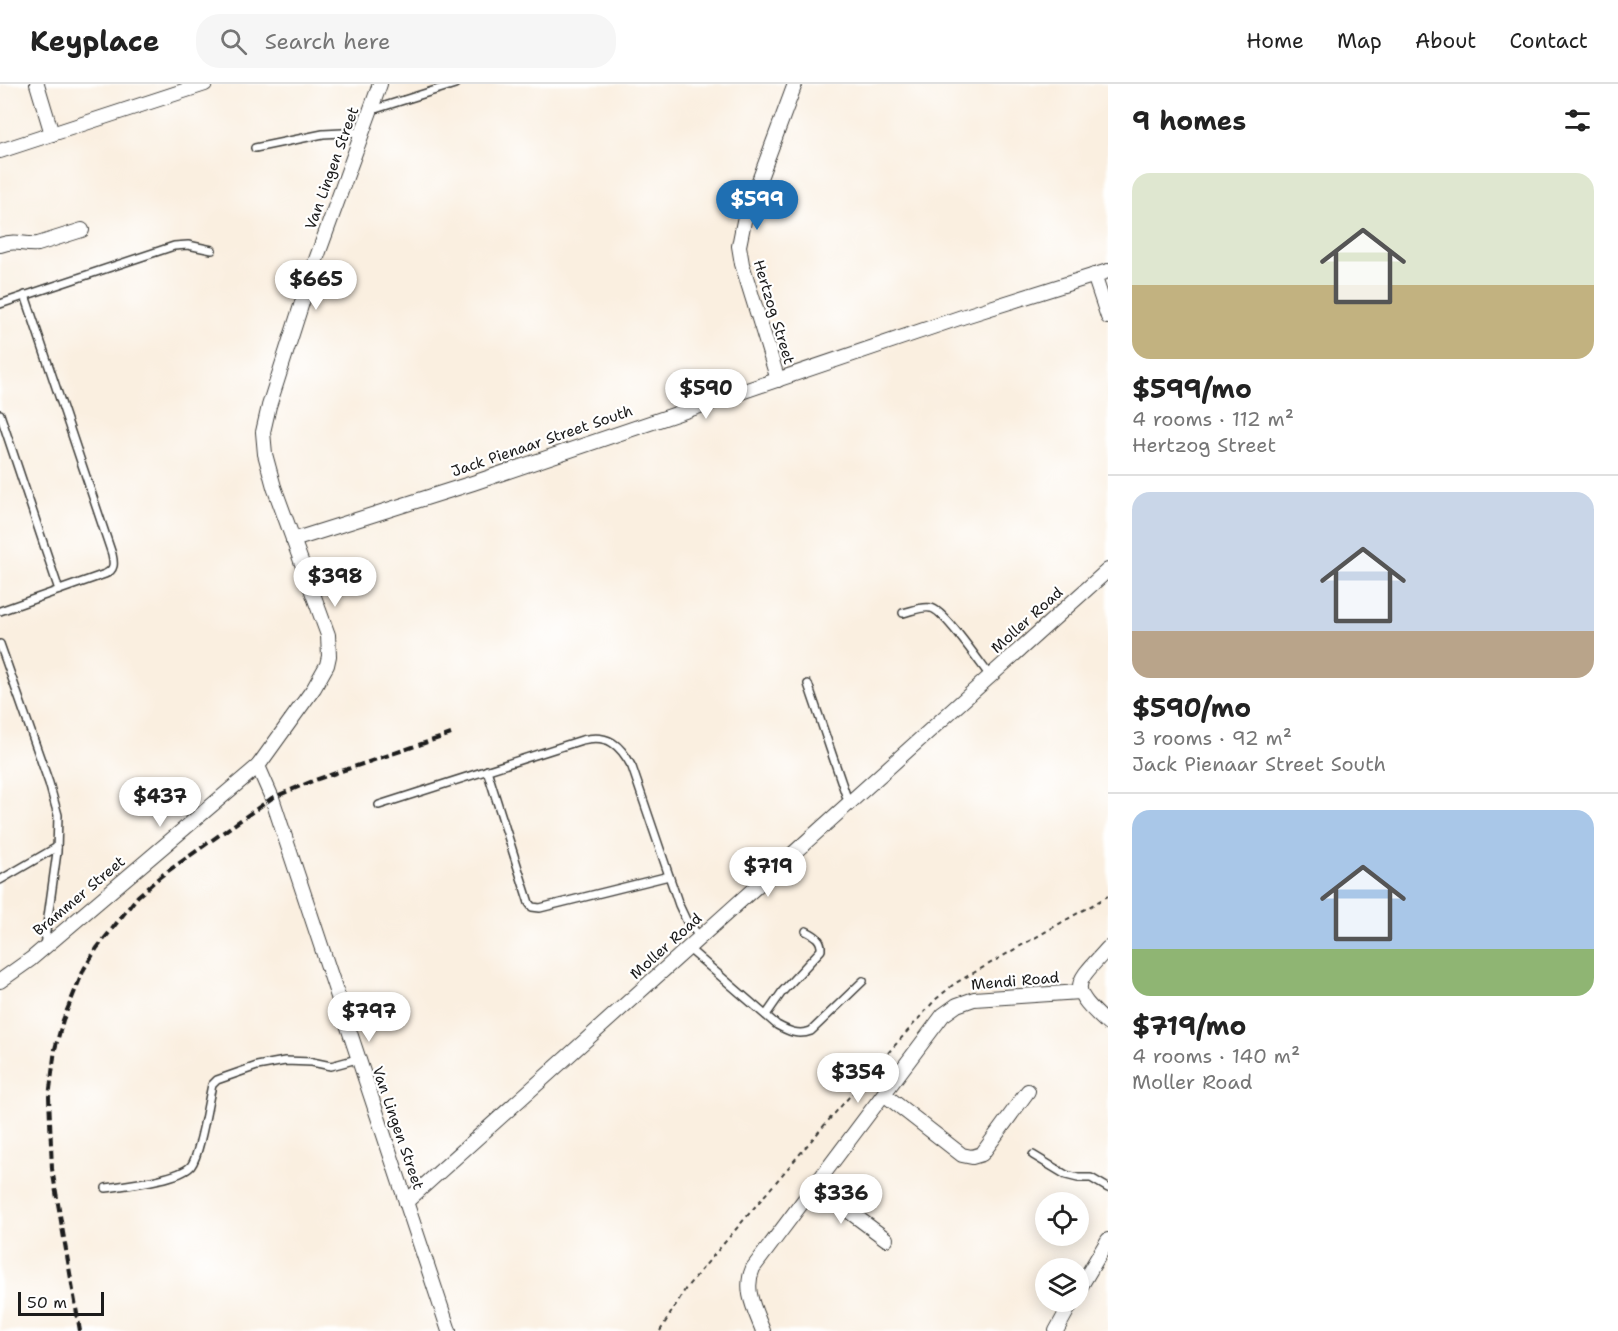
<!DOCTYPE html>
<html lang="en">
<head>
<meta charset="utf-8">
<style>
	body { margin:0; font-family:"Shantell Sans",sans-serif; background:#f6f6f6; color:#222; height:100vh; display:flex; flex-direction:column; font-size:22px; white-space:nowrap }
	* { box-sizing:border-box; margin:0 }
	p { font-size:20px; color:#767676 }
	.icon { flex:none; width:33px; height:33px; fill:none; stroke:currentColor; stroke-width:2; stroke-linecap:round; stroke-linejoin:round }
	.map { position:relative; flex:1; overflow:hidden }
	.panel { display:flex; flex-direction:column; background:#fff; width:510px }
	.panel>* { flex:none }
	.fabs { position:absolute; left:1035px; top:1108px; display:grid; gap:12px }
	.fabs a { display:grid; place-items:center; width:54px; height:54px; border-radius:50%; background:#fff; box-shadow:0 3px 15px #0003; font-size:30px }
	.scale { position:absolute; left:18px; bottom:15px; width:86px; box-sizing:border-box; padding-left:6px; border:3px solid #1c1c1c; border-top:0; font-size:16px; line-height:21px; white-space:nowrap; color:#1c1c1c; -webkit-text-stroke:4px #fff; paint-order:stroke }
	.price { position:absolute; translate:-50% -51px; padding:0 14px; border-radius:21px; background:#fff; color:#222; font-size:20px; line-height:39px; filter:drop-shadow(0 2px 3px #0008) }
	.price::after { content:''; position:absolute; left:50%; top:36px; width:18px; height:14px; margin-left:-9px; background:inherit; clip-path:polygon(0 0,100% 0,50% 100%) }
	.price.on { background:#1f6fb2; color:#fff }
	ul { padding:0; list-style:none }
	li { display:grid; align-content:center; gap:12px; height:318px; padding:0 24px }
	li+li { border-top:2px solid #e0e0e0 }
	li span { display:grid; place-items:center; height:186px; border-radius:18px; color:#555 }
	li>.icon { margin-inline-start:auto }
	span .icon { width:108px; height:108px; fill:#fffc; stroke-width:1 }
	li b { font-size:26px }
	h2 { display:flex; justify-content:space-between; align-items:center; height:72px; padding:0 24px; font-size:26px }
	header { display:flex; align-items:center; gap:36px; box-sizing:border-box; height:84px; padding:0 30px; background:#fff; border-bottom:2px solid #e0e0e0 }
	header strong { font-size:28px }
	nav { display:flex; gap:33px; margin-inline-start:auto; font-size:21px }
	.search { width:420px; height:54px; background:#f6f6f6; display:flex; align-items:center; gap:15px; box-sizing:border-box; padding:0 21px; border-radius:24px; color:#767676; font-size:22px }
	main { display:flex; flex:1; min-height:0 }
	.map>svg:first-child { display:block }
	.lines { fill:none; stroke-linecap:round; stroke-linejoin:round }
	.lane-casing { stroke:#3d3c39; stroke-width:10 }
	.street-casing { stroke:#3d3c39; stroke-width:16 }
	.path { stroke:#3d3c39; stroke-width:2; stroke-dasharray:4.5 4.5; stroke-linecap:butt }
	.lane { stroke:#fff; stroke-width:7 }
	.street { stroke:#fff; stroke-width:14 }
	.rail { stroke:#1c1c1c; stroke-width:4; stroke-dasharray:9 4.5; stroke-linecap:butt }
	.labels { text-anchor:middle; dominant-baseline:central; stroke-width:4.5; stroke-linejoin:round; paint-order:stroke }
	.street-label { font-size:15px; fill:#1c1c1c; stroke:#fff }
</style>
</head>
<body>
<header>
<strong>Keyplace</strong>
<div class="search"><svg class="icon" aria-label="search" viewBox="0 0 24 24"><circle cx="10" cy="10" r="6"/><path d="M15 15l6 6"/></svg>Search here</div>
<nav><a>Home</a><a>Map</a><a>About</a><a>Contact</a></nav>
</header>
<main>
<div class="map">
<svg width="1108" height="1247" viewBox="0 0 1108 1247">
	<rect width="100%" height="100%" fill="#fff"/>
	<filter id="ink" filterUnits="userSpaceOnUse"><feTurbulence type="fractalNoise" baseFrequency=".0167" numOctaves="2"/><feDisplacementMap in="SourceGraphic" scale="12" xChannelSelector="R" yChannelSelector="G"/><feConvolveMatrix kernelMatrix="1 2 1 2 8 2 1 2 1" color-interpolation-filters="sRGB"/></filter>
	<filter id="wash" filterUnits="userSpaceOnUse"><feTurbulence type="fractalNoise" baseFrequency=".008" numOctaves="4" result="noise"/><feDisplacementMap in="SourceGraphic" scale="24" xChannelSelector="R" yChannelSelector="G"/><feGaussianBlur stdDeviation="1.35" result="paint"/><feColorMatrix in="noise" values="0 0 0 0 0 0 0 0 0 0 0 0 0 0 0 0 0 1.4 0 .05"/><feComposite in="paint" operator="in"/></filter>
	<g filter="url(#wash)">
		<rect width="100%" height="100%" fill="#faefe0"/>
	</g>
	<g filter="url(#ink)">
		<g class="lines">
			<g class="lane-casing">
				<g id="lane">
					<polyline points="372,26 455,0"/>
					<polyline points="255,64 323,50 362,48"/>
					<polyline points="0,220 174,162 188,161 212,166"/>
					<polyline points="0,330 59,506"/>
					<path d="M0,527L105,490C115,486 114,479 112,470L25,211"/>
					<path d="M903,529C912,527 922,522 931,524C944,526 980,579 990,592"/>
					<polyline points="0,560 49,699 58,731 57,768 44,862"/>
					<polyline points="808,600 849,720"/>
					<polyline points="487,686 529,819 532,823 540,824 669,792"/>
					<path d="M379,721L582,656C608,650 620,660 632,683L679,821L686,836L700,853"/>
					<polyline points="0,796 57,763"/>
					<path d="M688,864L777,941C788,947 798,952 811,947L863,897"/>
					<path d="M766,931L782,908L821,866C822,855 814,851 806,847"/>
					<polyline points="1033,1071 1066,1091 1078,1094 1091,1094 1108,1104"/>
					<path d="M106,1104C125,1101 178,1096 191,1082C200,1071 208,1018 212,1001L217,996L257,982L285,977L312,978L331,982L357,975"/>
				</g>
			</g>
			<g class="street-casing">
				<g id="street">
					<polyline points="37,0 52,50"/>
					<polyline points="0,67 205,0"/>
					<path d="M0,161C19,155 23,162 38,160L82,146"/>
					<polyline points="1094,191 1108,233"/>
					<polyline points="778,296 742,180 739,162 744,137 795,0"/>
					<polyline points="293,456 473,399 962,233 1108,187"/>
					<polyline points="258,682 272,714 449,1247"/>
					<path d="M1108,864C1073,902 1068,903 1108,940"/>
					<polyline points="0,897 31,875 258,682 314,604 327,581 329,572 328,551 274,403 265,370 263,348 269,322 313,184 380,0"/>
					<polyline points="885,1011 962,1071 972,1073 982,1070 1028,1007"/>
					<polyline points="815,1102 886,1155"/>
					<polyline points="406,1118 1108,486"/>
					<polyline points="1078,1207 1108,1156"/>
					<path d="M763,1247C755,1226 743,1206 753,1184L943,931L957,921L974,915L1080,908"/>
					<polyline points="1056,1247 1072,1218"/>
				</g>
			</g>
			<polyline class="path" points="660,1247 686,1204 827,1038 935,916 954,900 1108,812"/>
			<use href="#lane" class="lane"/>
			<use href="#street" class="street"/>
			<polyline class="rail" points="80,1247 52,1085 49,1013 55,965 63,936 84,885 97,864 138,812 161,792 272,714 315,696 451,650"/>
		</g>
	</g>
	<g class="labels">
		<g class="street-label">
			<text transform="translate(332 84) rotate(-70)">Van Lingen Street</text>
			<text transform="translate(774 228) rotate(73)">Hertzog Street</text>
			<text transform="translate(542 357) rotate(-19)">Jack Pienaar Street South</text>
			<text transform="translate(1027 536) rotate(-42)">Moller Road</text>
			<text transform="translate(79 812) rotate(-40)">Brammer Street</text>
			<text transform="translate(666 862) rotate(-42)">Moller Road</text>
			<text transform="translate(1015 897) rotate(-5)">Mendi Road</text>
			<text transform="translate(398 1044) rotate(71)">Van Lingen Street</text>
		</g>
	</g>
</svg>
<div class="fabs">
<a><svg class="icon" aria-label="locate" viewBox="0 0 24 24"><circle cx="12" cy="12" r="6"/><path d="M12 2v4M12 18v4M2 12h4M18 12h4"/></svg></a>
<a><svg class="icon" aria-label="layers" viewBox="0 0 24 24"><path d="M12 4l9 5-9 5-9-5zM3 14l9 5 9-5"/></svg></a>
</div>
<div class="scale">50 m</div>
<b class="price on" style="left:757px;top:147px">$599</b>
<b class="price" style="left:316px;top:227px">$665</b>
<b class="price" style="left:706px;top:336px">$590</b>
<b class="price" style="left:335px;top:524px">$398</b>
<b class="price" style="left:160px;top:744px">$437</b>
<b class="price" style="left:768px;top:814px">$719</b>
<b class="price" style="left:369px;top:959px">$797</b>
<b class="price" style="left:858px;top:1020px">$354</b>
<b class="price" style="left:841px;top:1141px">$336</b>
</div>
<section class="panel">
<h2>9 homes<svg class="icon" aria-label="filters" viewBox="0 0 24 24"><path d="M4 7h16M4 17h16"/><circle cx="9" cy="7" r="2"/><circle cx="15" cy="17" r="2"/></svg></h2>
<ul>
<li><span style="background:linear-gradient(#dfe7d0 60%,#c2b280 0)"><svg class="icon" aria-label="home" viewBox="0 0 24 24"><path d="M3 11l9-7 9 7M6 9v11h12V9"/></svg></span><div><b>$599/mo</b><p>4 rooms · 112 m²</p><p>Hertzog Street</p></div></li>
<li><span style="background:linear-gradient(#c9d6e8 75%,#b9a48a 0)"><svg class="icon" aria-label="home" viewBox="0 0 24 24"><path d="M3 11l9-7 9 7M6 9v11h12V9"/></svg></span><div><b>$590/mo</b><p>3 rooms · 92 m²</p><p>Jack Pienaar Street South</p></div></li>
<li><span style="background:linear-gradient(#a9c7e8 75%,#8fb573 0)"><svg class="icon" aria-label="home" viewBox="0 0 24 24"><path d="M3 11l9-7 9 7M6 9v11h12V9"/></svg></span><div><b>$719/mo</b><p>4 rooms · 140 m²</p><p>Moller Road</p></div></li>
</ul>
</section>
</main>
</body>
</html>
